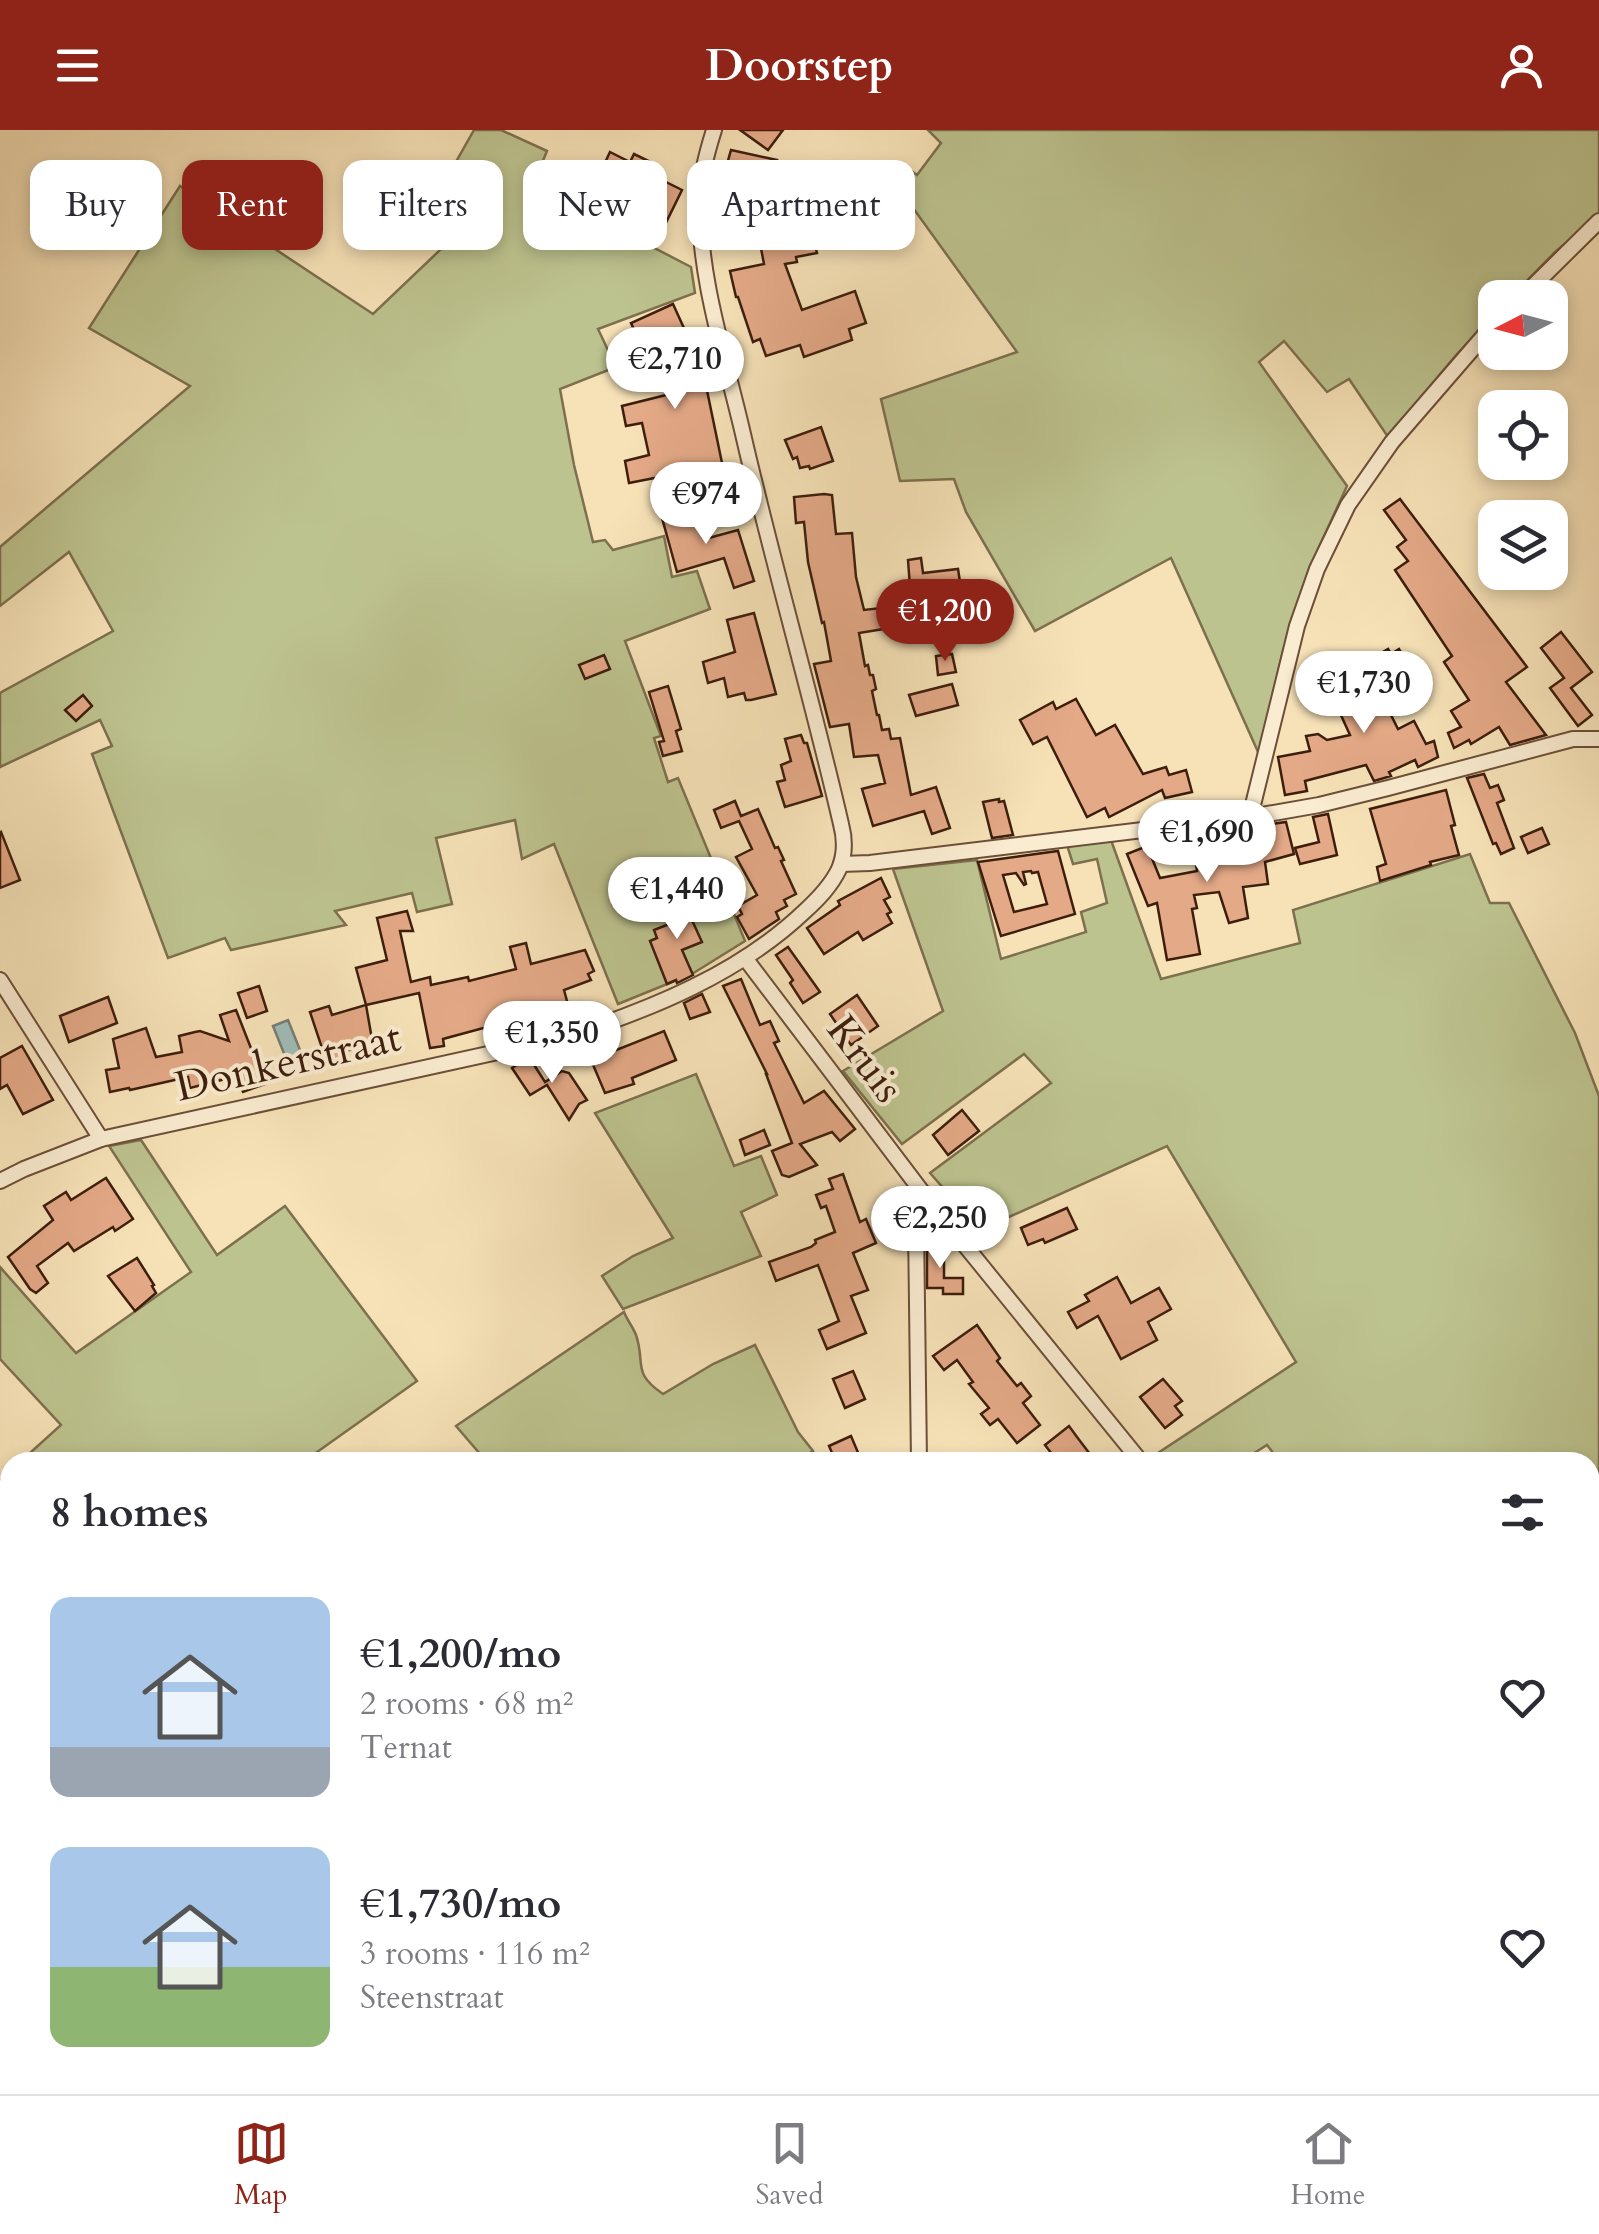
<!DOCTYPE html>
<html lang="en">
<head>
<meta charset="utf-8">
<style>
	body { margin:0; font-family:Cardo,serif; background:#f7f7f7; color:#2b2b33; height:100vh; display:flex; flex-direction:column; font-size:38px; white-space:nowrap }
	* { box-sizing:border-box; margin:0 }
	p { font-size:32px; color:#7c7c81 }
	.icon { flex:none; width:55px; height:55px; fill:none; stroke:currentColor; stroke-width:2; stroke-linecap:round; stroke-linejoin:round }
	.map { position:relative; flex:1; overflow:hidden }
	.drawer { position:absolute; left:0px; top:1322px; width:1600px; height:642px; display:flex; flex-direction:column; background:#fff; border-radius:30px 30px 0 0; box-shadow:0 5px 15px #0003 }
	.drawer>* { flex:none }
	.hud { position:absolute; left:30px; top:30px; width:1000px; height:90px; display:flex; gap:20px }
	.needle { width:65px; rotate:264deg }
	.controls { position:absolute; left:1478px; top:150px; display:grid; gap:20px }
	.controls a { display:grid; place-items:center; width:90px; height:90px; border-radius:20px; background:#fff; box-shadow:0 5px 15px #0003; font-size:50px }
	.price { position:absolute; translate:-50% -85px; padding:0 22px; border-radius:35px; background:#fff; color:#222; font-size:32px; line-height:65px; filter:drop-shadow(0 2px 5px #0008) }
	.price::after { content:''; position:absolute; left:50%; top:60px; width:30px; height:22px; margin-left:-15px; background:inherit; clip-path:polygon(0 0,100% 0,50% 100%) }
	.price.current { background:#8f2418; color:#fff }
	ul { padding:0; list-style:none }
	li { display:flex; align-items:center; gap:30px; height:250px; padding:0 50px }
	li span { display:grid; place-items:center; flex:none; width:280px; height:200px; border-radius:20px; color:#555 }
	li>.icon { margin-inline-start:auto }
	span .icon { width:120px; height:120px; fill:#fffc; stroke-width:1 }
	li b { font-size:42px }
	h2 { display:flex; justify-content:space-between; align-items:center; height:120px; padding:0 50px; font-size:42px }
	.pill { padding:0 35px; border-radius:20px; background:#fff; box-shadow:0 5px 15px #0003; font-size:35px; line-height:90px }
	.pill.current { background:#8f2418; color:#fff }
	header { display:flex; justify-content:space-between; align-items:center; height:130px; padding:0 50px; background:#8f2418; color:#fff; font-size:45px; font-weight:700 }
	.tabs { display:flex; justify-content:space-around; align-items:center; height:140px; border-top:2px solid #e1e1e2; background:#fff; font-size:28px; color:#7c7c81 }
	.tabs a { display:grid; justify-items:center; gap:5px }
	.tabs .current { color:#8f2418 }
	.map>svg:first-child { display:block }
	.green { fill:#bdc38f; stroke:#7d704e; stroke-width:2.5 }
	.water { fill:#a0bcb8; stroke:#787d74; stroke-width:2.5 }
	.building { fill:#e4a987; stroke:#3d1e0d; stroke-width:2.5; fill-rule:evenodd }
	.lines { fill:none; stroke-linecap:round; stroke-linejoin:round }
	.minor-casing { stroke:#6c4f38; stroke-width:18 }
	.minor { stroke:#faecd1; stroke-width:14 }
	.labels { text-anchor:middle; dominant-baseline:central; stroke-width:8; stroke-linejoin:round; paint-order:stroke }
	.street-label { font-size:42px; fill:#3d1e0d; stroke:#faecd1 }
</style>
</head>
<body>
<header><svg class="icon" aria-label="menu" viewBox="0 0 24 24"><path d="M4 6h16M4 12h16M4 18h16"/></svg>Doorstep<svg class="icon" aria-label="person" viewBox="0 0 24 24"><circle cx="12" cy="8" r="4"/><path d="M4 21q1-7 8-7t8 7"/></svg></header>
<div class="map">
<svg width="1599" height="1964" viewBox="0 0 1599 1964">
	<rect width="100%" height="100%" fill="#f7e2b8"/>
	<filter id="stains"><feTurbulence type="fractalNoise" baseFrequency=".002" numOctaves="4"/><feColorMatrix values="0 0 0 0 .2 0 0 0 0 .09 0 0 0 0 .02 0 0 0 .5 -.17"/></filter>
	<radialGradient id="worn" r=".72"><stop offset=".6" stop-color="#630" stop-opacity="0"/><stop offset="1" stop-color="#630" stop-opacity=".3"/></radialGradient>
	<g class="green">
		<polygon points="474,0 501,0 547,21 533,55 691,137 695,163 598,199 616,237 560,259 574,335 593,412 605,410 613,420 664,406 672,447 697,441 710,479 625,511 661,606 654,608 668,652 678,648 745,811 692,844 618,874 554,714 522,729 515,690 436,708 452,774 417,782 412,763 335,781 346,795 231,820 225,808 168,828 92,624 112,616 100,590 0,637 0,563 113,501 69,422 0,476 0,417 190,256 89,198 180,56 373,184 484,78 448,46"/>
		<polygon points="928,0 1599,0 1599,86 1555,122 1511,167 1495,168 1495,184 1457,224 1388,307 1349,249 1327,262 1284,211 1259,232 1347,356 1309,439 1283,521 1259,624 1171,428 1035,501 966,382 954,349 900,351 881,269 1017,222 895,53 906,37 917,45 941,13"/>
		<polygon points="1111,710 1161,849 1300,813 1293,780 1470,724 1490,773 1509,773 1575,903 1599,966 1599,1579 1590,1573 1590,1332 1280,1332 1267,1315 1240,1332 1155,1332 1152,1327 1296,1232 1167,1016 980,1100 930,1043 1051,953 1024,924 902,1014 843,941 943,881 893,739 977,730 1001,829 1086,802 1081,782 1107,773 1097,729 1073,734 1067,715"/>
		<polygon points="696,944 734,1036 761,1026 777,1065 741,1082 761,1126 623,1179 602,1146 633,1126 673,1108 595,983"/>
		<polygon points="141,1010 217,1125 285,1076 417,1251 303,1332 20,1332 61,1295 0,1229 0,1137 76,1223 191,1142 109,1016"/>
		<path d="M624,1182C627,1190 633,1197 636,1205C646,1234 631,1242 663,1264L713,1234L755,1215L798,1302L813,1321L795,1332H487L456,1296Z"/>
		<polygon points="10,1342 10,1493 0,1493 0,1351"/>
		<polygon points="10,1630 10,1710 0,1717 0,1639"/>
		<polygon points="1590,1785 1599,1793 1599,1964 1563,1964 1557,1955 1590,1955"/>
		<polygon points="792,1955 931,1955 932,1964 782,1964"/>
		<polygon points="952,1955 1410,1955 1398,1964 953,1964"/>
	</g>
	<polygon class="water" points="288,890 302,925 287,931 273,896"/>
	<g class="building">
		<polygon points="740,0 783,0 768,20"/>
		<polygon points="731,20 777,30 773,52 766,51 762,73 722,66 725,53 722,52"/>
		<polygon points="610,22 630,32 634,24 659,36 654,46 682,60 656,113 619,93 628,75 594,56"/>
		<polygon points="769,84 770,88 783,85 784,88 796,85 797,89 822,87 828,116 816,119 817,123 796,127 797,132 785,134 802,180 855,161 866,193 849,199 852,210 804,227 800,215 766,226 760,209 753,212 738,167 736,167 730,141 764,134 755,87"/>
		<polygon points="673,174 693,218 698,217 728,362 703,370 704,375 687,378 680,343 629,353 625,331 649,325 642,293 626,296 622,276 666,265 661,236 628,243 621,227 642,217 631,193"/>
		<polygon points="821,297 833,331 810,339 809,336 800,338 797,327 793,329 785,310"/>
		<polygon points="824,364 832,365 836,404 852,403 856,447 864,480 891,477 889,461 910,457 908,430 921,428 923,443 958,439 962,465 908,472 912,489 901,490 901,494 896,497 859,503 865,536 868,535 870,545 873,545 876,559 872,561 877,585 879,585 882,600 889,599 891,609 900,608 911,665 936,657 950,698 932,704 924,681 873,696 862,659 885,653 878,625 854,627 849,594 830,597 814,534 831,531 824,492 822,493 808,432 804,392 796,393 794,367"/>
		<polygon points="1400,369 1527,537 1506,552 1546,605 1510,615 1499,597 1471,614 1469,610 1454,618 1448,603 1461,597 1451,581 1469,570 1444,532 1452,526 1395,440 1408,431 1397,417 1406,410 1384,380"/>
		<polygon points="697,379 705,409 738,400 754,451 734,458 724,428 677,442 662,388"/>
		<polygon points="754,483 776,564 751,570 746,570 744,563 728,567 724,548 708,553 703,532 735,522 727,490"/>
		<polygon points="1561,502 1592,542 1571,558 1592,585 1578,596 1550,558 1564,548 1541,518"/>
		<polygon points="1388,519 1391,524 1399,519 1420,555 1386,575 1398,599 1414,591 1426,614 1434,611 1438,627 1418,637 1415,630 1389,642 1391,646 1374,651 1366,635 1305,651 1307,661 1285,665 1278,627 1310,621 1306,606 1318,604 1327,610 1350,605 1340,583 1390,557 1373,528"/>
		<polygon points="952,524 956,542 938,545 936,526"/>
		<polygon points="604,525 610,539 585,549 579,535"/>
		<polygon points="952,554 958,575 916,586 909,565"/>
		<polygon points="668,556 681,599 676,601 682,621 663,626 659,612 664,611 649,562"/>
		<polygon points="83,565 92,576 76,591 65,580"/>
		<polygon points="1076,569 1096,605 1115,595 1143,644 1166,637 1169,645 1186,640 1192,662 1165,668 1162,660 1109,687 1105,678 1087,687 1047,607 1033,614 1020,590 1053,572 1056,579"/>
		<polygon points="801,605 804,613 807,613 822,666 785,677 777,652 785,650 781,635 791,631 785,609"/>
		<polygon points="1484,644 1490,658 1498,655 1504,670 1497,673 1514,718 1501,724 1496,713 1493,714 1467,648"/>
		<polygon points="1446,660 1455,695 1451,696 1459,725 1430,732 1431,735 1380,751 1377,737 1386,734 1370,679"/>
		<polygon points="999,669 999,672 1004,671 1013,705 992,708 983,672"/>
		<polygon points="735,671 741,686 758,679 775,718 778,717 784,730 781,731 796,764 784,770 787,776 776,782 779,789 749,809 737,787 742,784 738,776 757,765 736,727 752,719 739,691 721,698 714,680"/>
		<polygon points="1328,684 1337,725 1300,734 1295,718 1319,712 1313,687"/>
		<polygon points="1286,692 1294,724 1265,732 1268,754 1243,757 1248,788 1229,793 1219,762 1194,765 1197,778 1192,779 1200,824 1167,830 1157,773 1148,776 1127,724 1147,716 1160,748 1197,741 1194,720 1269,710 1265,695"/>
		<polygon points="1542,698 1549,714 1528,723 1521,707"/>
		<polygon points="1,702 20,750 0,758 0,703"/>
		<path d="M1058,721L1075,784L1001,806L978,732ZM1031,741L1032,743L1038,742L1047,774L1014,782L1003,745L1016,743L1024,755L1026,754L1023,742Z"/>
		<polygon points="881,748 890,767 884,770 891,782 887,784 892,793 863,810 858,802 824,824 807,798 840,775 838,771"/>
		<polygon points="695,767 702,784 691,788 702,812 682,820 693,845 677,853 676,850 667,854 650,811 657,808 654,800 677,791 671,778"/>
		<polygon points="407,781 413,801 400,801 411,852 430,847 431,855 468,847 469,851 516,839 510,817 526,813 531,834 585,820 594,841 588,844 591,850 564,860 573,893 543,901 537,877 503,885 508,903 490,908 487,897 443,909 444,916 430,918 419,863 366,875 373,915 340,922 343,929 327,933 310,882 329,876 332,885 366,875 356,838 387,830 377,788"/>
		<polygon points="788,817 820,862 803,873 790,853 793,850 776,825"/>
		<polygon points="741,849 760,895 770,891 779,911 774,913 804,973 824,961 855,999 840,1011 832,1002 800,1014 817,1035 789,1047 782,1045 772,1021 792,1013 766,944 767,944 723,856"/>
		<polygon points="259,856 267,881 247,888 238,863"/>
		<polygon points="702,864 710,882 690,889 684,873"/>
		<polygon points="857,865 878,896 851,915 830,884"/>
		<polygon points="108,867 117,893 69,912 60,886"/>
		<polygon points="236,880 265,954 243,962 237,946 190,958 188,947 130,960 129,958 110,962 106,940 119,938 113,909 146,898 156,927 182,922 179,906 195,902 200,901 229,911 220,885"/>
		<polygon points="664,901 676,930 632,948 634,954 605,963 591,930"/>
		<polygon points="22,916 53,970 23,984 7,955 0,959 0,928"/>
		<polygon points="529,927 545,952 562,941 569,943 587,970 579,974 569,990 547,955 530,965 512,938"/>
		<polygon points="962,980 979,1001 948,1025 933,1005"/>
		<polygon points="764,1000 770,1015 745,1025 740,1010"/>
		<polygon points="843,1044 860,1092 866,1089 876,1113 853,1123 868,1160 851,1166 866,1203 827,1219 819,1200 839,1191 818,1135 776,1151 769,1132 811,1117 816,1113 815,1110 835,1102 826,1076 821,1078 816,1065 833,1059 829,1049"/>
		<polygon points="106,1048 133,1089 115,1101 113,1097 74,1121 68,1113 37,1136 48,1153 36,1163 30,1159 8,1127 53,1090 44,1076 66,1062 71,1070"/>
		<polygon points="1067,1078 1077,1099 1045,1113 1043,1109 1028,1115 1021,1098"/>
		<polygon points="927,1110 939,1111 944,1121 944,1148 963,1148 963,1164 943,1164 943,1158 927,1158"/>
		<polygon points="137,1128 154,1155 152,1156 156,1163 135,1181 108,1146"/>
		<polygon points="1117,1147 1131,1173 1159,1158 1171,1179 1148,1192 1157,1210 1121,1229 1098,1186 1077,1198 1068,1182 1089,1171 1085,1165"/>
		<polygon points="977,1195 1000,1228 997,1231 1017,1256 1021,1253 1031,1266 1023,1273 1040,1295 1017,1313 998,1289 990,1295 981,1284 989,1278 969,1254 973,1252 957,1230 944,1240 933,1226"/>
		<polygon points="853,1241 865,1269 845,1278 833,1249"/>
		<polygon points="1163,1249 1182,1271 1175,1276 1182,1285 1165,1298 1140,1267"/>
		<polygon points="1069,1296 1077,1307 1096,1332 1058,1332 1045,1315"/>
		<polygon points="851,1306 862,1332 836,1332 829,1316"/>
	</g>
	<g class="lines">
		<g class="minor-casing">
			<g id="minor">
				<polyline points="1521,168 1599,91"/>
				<polyline points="1250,687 1297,496 1317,439 1348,375 1392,312 1495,193"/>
				<polyline points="841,734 870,733 1250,687 1319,675 1388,658 1573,609 1599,609"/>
				<polyline points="745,828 929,1071 1141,1332"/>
				<polyline points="0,850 101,1009"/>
				<path d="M0,1051L24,1039L101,1009L566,907C651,879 739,844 805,781C818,769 831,756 839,739C845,725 845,709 841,694C811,564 773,435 743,304C726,230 697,143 700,66C701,43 707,22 714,0"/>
				<polyline points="919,1332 916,1096 929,1071"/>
				<polyline points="0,1502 10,1502"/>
				<polyline points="1590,1660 1599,1643"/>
				<polyline points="510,1955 519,1964"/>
				<polyline points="940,1955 941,1964"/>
				<polyline points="1540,1955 1545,1964"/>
				<polyline points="1417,1964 1429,1955"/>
			</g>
		</g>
		<use href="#minor" class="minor"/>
	</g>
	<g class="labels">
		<g class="street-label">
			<text transform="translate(865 929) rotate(53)">Kruis</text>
			<text transform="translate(288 932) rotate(-13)">Donkerstraat</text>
		</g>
	</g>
	<rect width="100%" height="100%" filter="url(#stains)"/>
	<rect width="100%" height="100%" fill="url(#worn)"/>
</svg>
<div class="controls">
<a><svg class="needle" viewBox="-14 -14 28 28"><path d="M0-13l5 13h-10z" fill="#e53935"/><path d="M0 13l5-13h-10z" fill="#7c7c81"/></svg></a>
<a><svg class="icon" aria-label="locate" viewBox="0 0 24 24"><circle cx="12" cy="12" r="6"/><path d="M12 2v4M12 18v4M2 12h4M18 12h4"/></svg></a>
<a><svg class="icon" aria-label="layers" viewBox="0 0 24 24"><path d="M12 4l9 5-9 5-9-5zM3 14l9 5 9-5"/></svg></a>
</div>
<b class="price" style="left:675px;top:282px">€2,710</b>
<b class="price" style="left:706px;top:417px">€974</b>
<b class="price current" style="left:945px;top:534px">€1,200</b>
<b class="price" style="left:1364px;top:606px">€1,730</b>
<b class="price" style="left:1207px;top:755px">€1,690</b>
<b class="price" style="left:677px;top:812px">€1,440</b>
<b class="price" style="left:552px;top:956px">€1,350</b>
<b class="price" style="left:940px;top:1141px">€2,250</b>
<div class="hud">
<a class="pill">Buy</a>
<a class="pill current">Rent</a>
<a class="pill">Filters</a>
<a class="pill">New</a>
<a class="pill">Apartment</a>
</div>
<section class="drawer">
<h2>8 homes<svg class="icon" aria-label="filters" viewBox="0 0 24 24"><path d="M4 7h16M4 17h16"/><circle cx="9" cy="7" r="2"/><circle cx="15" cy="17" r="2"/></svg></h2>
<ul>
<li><span style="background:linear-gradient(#a9c7e8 75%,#9aa5b1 0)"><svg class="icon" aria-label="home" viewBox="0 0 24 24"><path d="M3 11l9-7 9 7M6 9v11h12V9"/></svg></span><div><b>€1,200/mo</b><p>2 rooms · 68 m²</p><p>Ternat</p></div><svg class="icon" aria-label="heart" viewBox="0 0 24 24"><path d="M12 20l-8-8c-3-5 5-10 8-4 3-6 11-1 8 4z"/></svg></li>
<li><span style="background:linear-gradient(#a9c7e8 60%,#8fb573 0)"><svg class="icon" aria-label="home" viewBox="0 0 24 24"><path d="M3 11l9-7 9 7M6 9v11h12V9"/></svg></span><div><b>€1,730/mo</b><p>3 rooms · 116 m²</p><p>Steenstraat</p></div><svg class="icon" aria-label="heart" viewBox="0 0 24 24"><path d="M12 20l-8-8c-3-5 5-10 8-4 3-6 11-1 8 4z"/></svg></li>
</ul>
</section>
</div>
<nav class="tabs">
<a class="current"><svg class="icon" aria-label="map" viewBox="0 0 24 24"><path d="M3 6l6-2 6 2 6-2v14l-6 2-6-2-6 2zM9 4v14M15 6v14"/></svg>Map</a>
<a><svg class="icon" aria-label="saved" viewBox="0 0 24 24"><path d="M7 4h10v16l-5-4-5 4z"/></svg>Saved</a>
<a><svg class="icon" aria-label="home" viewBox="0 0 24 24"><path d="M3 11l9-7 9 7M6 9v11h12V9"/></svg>Home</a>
</nav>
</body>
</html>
